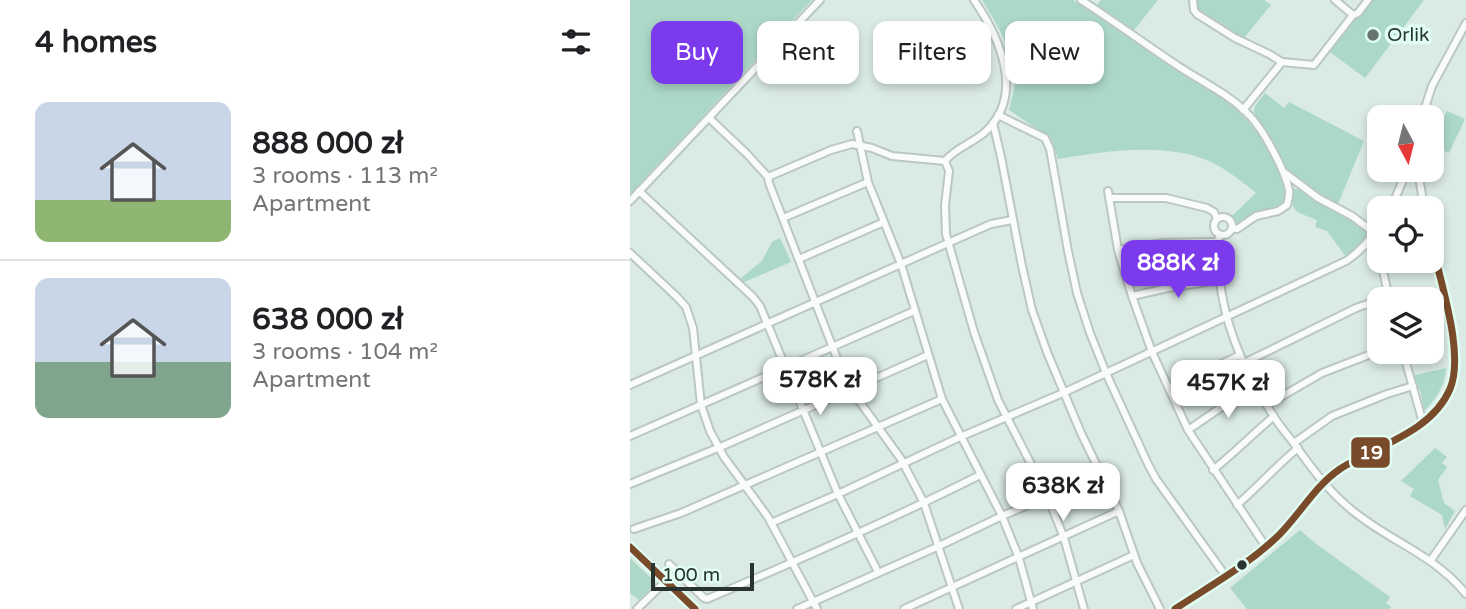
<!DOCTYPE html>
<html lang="en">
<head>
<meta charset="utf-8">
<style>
	body { margin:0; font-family:"Varela Round",sans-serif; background:#f6f6f6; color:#202124; height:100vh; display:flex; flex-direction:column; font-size:26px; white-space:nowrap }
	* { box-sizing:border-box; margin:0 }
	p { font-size:23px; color:#757577 }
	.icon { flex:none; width:38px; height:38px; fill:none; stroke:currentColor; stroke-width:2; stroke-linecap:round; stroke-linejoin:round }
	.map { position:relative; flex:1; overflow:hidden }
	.side { display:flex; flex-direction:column; background:#fff; width:630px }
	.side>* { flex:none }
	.banner { position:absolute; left:21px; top:21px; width:665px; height:63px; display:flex; gap:14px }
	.needle { width:46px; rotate:173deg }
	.tools { position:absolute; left:737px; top:105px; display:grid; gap:14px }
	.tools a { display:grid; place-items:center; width:77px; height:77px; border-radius:14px; background:#fff; box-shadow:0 4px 10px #0003; font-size:35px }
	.scale { position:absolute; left:21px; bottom:18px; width:103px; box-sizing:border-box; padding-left:7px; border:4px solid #293430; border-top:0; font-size:19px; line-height:24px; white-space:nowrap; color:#293430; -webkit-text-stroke:5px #e1fef2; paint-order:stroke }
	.price { position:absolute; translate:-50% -60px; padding:0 16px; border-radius:14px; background:#fff; color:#222; font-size:23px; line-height:46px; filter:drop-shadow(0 2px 4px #0008) }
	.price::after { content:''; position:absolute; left:50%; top:42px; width:21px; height:16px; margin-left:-10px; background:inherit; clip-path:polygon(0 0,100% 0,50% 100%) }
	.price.selected { background:#7c3aed; color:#fff }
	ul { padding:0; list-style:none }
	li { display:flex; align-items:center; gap:21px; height:175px; padding:0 35px }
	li+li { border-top:2px solid #e0e0e0 }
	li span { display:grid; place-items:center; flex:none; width:196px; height:140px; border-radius:14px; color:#555 }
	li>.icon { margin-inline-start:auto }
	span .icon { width:84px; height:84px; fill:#fffc; stroke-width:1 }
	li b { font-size:30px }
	h2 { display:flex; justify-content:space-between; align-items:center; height:84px; padding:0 35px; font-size:30px }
	.pill { padding:0 24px; border-radius:14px; background:#fff; box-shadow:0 4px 10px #0003; font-size:24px; line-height:63px }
	.pill.selected { background:#7c3aed; color:#fff }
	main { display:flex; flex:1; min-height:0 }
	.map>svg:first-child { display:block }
	.green { fill:#acd8c8 }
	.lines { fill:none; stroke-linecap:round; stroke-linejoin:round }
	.minor-casing { stroke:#bbc7c2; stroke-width:10 }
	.secondary-casing { stroke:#bbc7c2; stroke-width:12 }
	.minor { stroke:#f9fcfb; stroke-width:6 }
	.secondary { stroke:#eef3f2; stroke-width:9 }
	.bus-1-casing { stroke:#e1fef2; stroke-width:12 }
	.bus-1 { stroke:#7a4b2a; stroke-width:7 }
	.poi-dot { fill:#67746f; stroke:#e1fef2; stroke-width:2.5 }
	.bus-dot { fill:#293430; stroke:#e1fef2; stroke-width:2.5 }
	.labels { text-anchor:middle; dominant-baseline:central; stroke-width:7; stroke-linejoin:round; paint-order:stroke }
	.poi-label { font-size:19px; fill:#293430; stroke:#e1fef2; text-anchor:start }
	.line-badge { stroke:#e1fef2; stroke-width:2.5 }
	.badge-label { font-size:19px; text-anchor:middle; font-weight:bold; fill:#fff }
</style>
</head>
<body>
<main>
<section class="side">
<h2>4 homes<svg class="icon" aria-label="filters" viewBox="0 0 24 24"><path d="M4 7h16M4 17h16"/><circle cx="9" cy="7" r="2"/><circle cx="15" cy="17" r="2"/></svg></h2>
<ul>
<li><span style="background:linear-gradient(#c9d6e8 70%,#8fb573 0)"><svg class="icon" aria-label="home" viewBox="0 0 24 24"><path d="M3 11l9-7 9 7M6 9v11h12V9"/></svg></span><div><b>888 000 zł</b><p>3 rooms · 113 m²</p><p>Apartment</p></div></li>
<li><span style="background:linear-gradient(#c9d6e8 60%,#7fa58c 0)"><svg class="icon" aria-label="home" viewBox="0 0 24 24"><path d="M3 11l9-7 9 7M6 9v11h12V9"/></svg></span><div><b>638 000 zł</b><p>3 rooms · 104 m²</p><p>Apartment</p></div></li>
</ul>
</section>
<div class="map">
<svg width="836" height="609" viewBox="0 0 836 609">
	<rect width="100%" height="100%" fill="#daeae4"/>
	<g class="green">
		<polygon points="0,0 182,0 0,194"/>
		<path d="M352,0H443L562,78L601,104L625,129L646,164L655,185L656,196L652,204L619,216L612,224H608L602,216L626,193C613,182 600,172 585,164C541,141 475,151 428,159L421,138L379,110C381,101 384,91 385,82C386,54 366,23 352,0Z"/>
		<polygon points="471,0 528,0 504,30 467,5"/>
		<polygon points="567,0 634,0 641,5 613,39 568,10"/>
		<polygon points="741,0 794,0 735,78 700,52"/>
		<polygon points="635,93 654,108 659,102 734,141 708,204 671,182 655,167 624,112 625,106"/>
		<polygon points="817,111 835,119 819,153 802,145"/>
		<path d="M663,189H668L741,233L730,248L717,258L697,231L685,227L687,220C666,211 660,214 663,189Z"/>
		<polygon points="150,238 161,262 112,283 109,281 111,278 132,261 142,242"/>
		<path d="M816,368C815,386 806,399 794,411L791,393L782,376Z"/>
		<polygon points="805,448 817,457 812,463 817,467 808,480 814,503 825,511 815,529 812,515 780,496 784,489 771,481"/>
		<polygon points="670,530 685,543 760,597 756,603 761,607 760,609 617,609 600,588"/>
		<polygon points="0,558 26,583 9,600 0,593"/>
	</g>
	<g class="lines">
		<g class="minor-casing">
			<g id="minor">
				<path d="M451,0C484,21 516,45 548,66C572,82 599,94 619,115C633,129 655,170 659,190C660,195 658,200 657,205L648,211L626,216L607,229L602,228"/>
				<polyline points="563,0 564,10 567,14 605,38 639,54 652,62 613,110"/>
				<polyline points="705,0 723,15"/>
				<polyline points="652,62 684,65 723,15 728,13 738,0"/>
				<polyline points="368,115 415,138 420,149 438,251 447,293 460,333 476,373 518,464 526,479 595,575"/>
				<polyline points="792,117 802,86 836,23"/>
				<path d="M79,118L117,154L138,177L201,150L222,144L242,148L262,156L315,161C324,149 342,143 354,133C396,96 370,38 344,0"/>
				<polyline points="363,123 371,157 392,266 402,310 417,352 451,433 489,511 507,563 530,609"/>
				<polyline points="227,131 238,182 271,264 312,399 372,516 389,558 403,609"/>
				<polyline points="315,161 319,171 315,205 316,234 344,332 368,400 418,497 434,538 454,609"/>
				<polyline points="788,170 794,208"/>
				<polyline points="655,173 688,198 722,216 738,228 748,229"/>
				<polyline points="138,177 139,183 217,384 271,459 294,503 329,609"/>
				<polyline points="9,191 123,297 130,306 208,494 248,572"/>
				<polyline points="478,191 488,250 502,296 522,352 558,430 636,547"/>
				<polyline points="479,198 536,198 577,208 584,212 587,219"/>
				<polyline points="0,201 190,0"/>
				<polyline points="761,208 776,173 780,170 788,170"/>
				<circle cx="593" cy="226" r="9"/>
				<polyline points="153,218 238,182"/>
				<path d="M590,235C585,246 588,260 589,272C593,323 615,373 643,415C649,426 658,435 665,445C681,467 696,488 717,506C755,540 802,552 836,594"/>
				<polyline points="488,250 533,243 587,242"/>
				<polyline points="0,253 47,297 56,307 63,328 71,405 80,431 94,457 138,517 187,609"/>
				<polyline points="169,259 254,222"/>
				<polyline points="751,261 759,299"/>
				<polyline points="502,296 538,288 590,280"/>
				<polyline points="773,352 793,423"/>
				<polyline points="614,363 726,308 749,300"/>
				<polyline points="0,385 318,243 361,224 382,220"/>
				<polyline points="539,389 610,355"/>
				<polyline points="637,405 692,373 749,351"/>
				<polyline points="558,430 624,385"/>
				<polyline points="0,436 284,311"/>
				<polyline points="664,443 702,416 757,394 783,386"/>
				<path d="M583,470C604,453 623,434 643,417"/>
				<polyline points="0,484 95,445 298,355"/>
				<path d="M607,505C628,487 646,466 668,448"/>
				<path d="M141,523L208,494L330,437L433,393L716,261C730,252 739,241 749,227"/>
				<polyline points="4,529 51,513 312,399"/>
				<polyline points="801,560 836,510"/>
				<path d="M39,564L74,598L77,599C169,560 261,520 350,475"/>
				<polyline points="7,609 36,581"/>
				<polyline points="167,609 309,546 372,516 471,474"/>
				<polyline points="274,609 489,511"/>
				<polyline points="386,609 504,555"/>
				<path d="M545,609C579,586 620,564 649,535C671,514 685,485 710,469C745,445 803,432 820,389C831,360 821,329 815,300C810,281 806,262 802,243"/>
			</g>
		</g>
		<g class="secondary-casing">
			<polyline id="secondary" points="0,547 65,609"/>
		</g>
		<use href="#minor" class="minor"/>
		<use href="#secondary" class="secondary"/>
		<g class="bus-1-casing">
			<g id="bus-1">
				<polyline points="0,547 65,609"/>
				<path d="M545,609C580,586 618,565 649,535C670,514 685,486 710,469C747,445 801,433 820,389C835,353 810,282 802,243"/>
			</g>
		</g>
		<use href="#bus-1" class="bus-1"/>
	</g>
	<circle class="poi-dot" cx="743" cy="35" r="7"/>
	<circle class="bus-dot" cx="612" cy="565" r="6"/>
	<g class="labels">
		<g class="poi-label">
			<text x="757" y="35">Orlik</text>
		</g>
	</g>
	<rect class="line-badge" x="720" y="436" width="41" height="33" rx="7" fill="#7a4b2a"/>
	<g class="badge-label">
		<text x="741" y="459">19</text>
	</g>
</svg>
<div class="tools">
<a><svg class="needle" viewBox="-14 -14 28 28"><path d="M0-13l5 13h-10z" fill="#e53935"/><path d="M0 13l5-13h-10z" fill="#757577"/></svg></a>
<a><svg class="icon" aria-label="locate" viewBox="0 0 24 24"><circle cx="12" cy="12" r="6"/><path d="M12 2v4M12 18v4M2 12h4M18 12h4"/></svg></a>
<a><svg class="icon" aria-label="layers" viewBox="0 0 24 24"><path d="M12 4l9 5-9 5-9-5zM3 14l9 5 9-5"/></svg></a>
</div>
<div class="scale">100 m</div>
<b class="price selected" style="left:548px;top:300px">888K zł</b>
<b class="price" style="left:190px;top:417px">578K zł</b>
<b class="price" style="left:598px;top:420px">457K zł</b>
<b class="price" style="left:433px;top:523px">638K zł</b>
<div class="banner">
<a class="pill selected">Buy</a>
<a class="pill">Rent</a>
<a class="pill">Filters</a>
<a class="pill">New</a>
</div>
</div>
</main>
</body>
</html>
